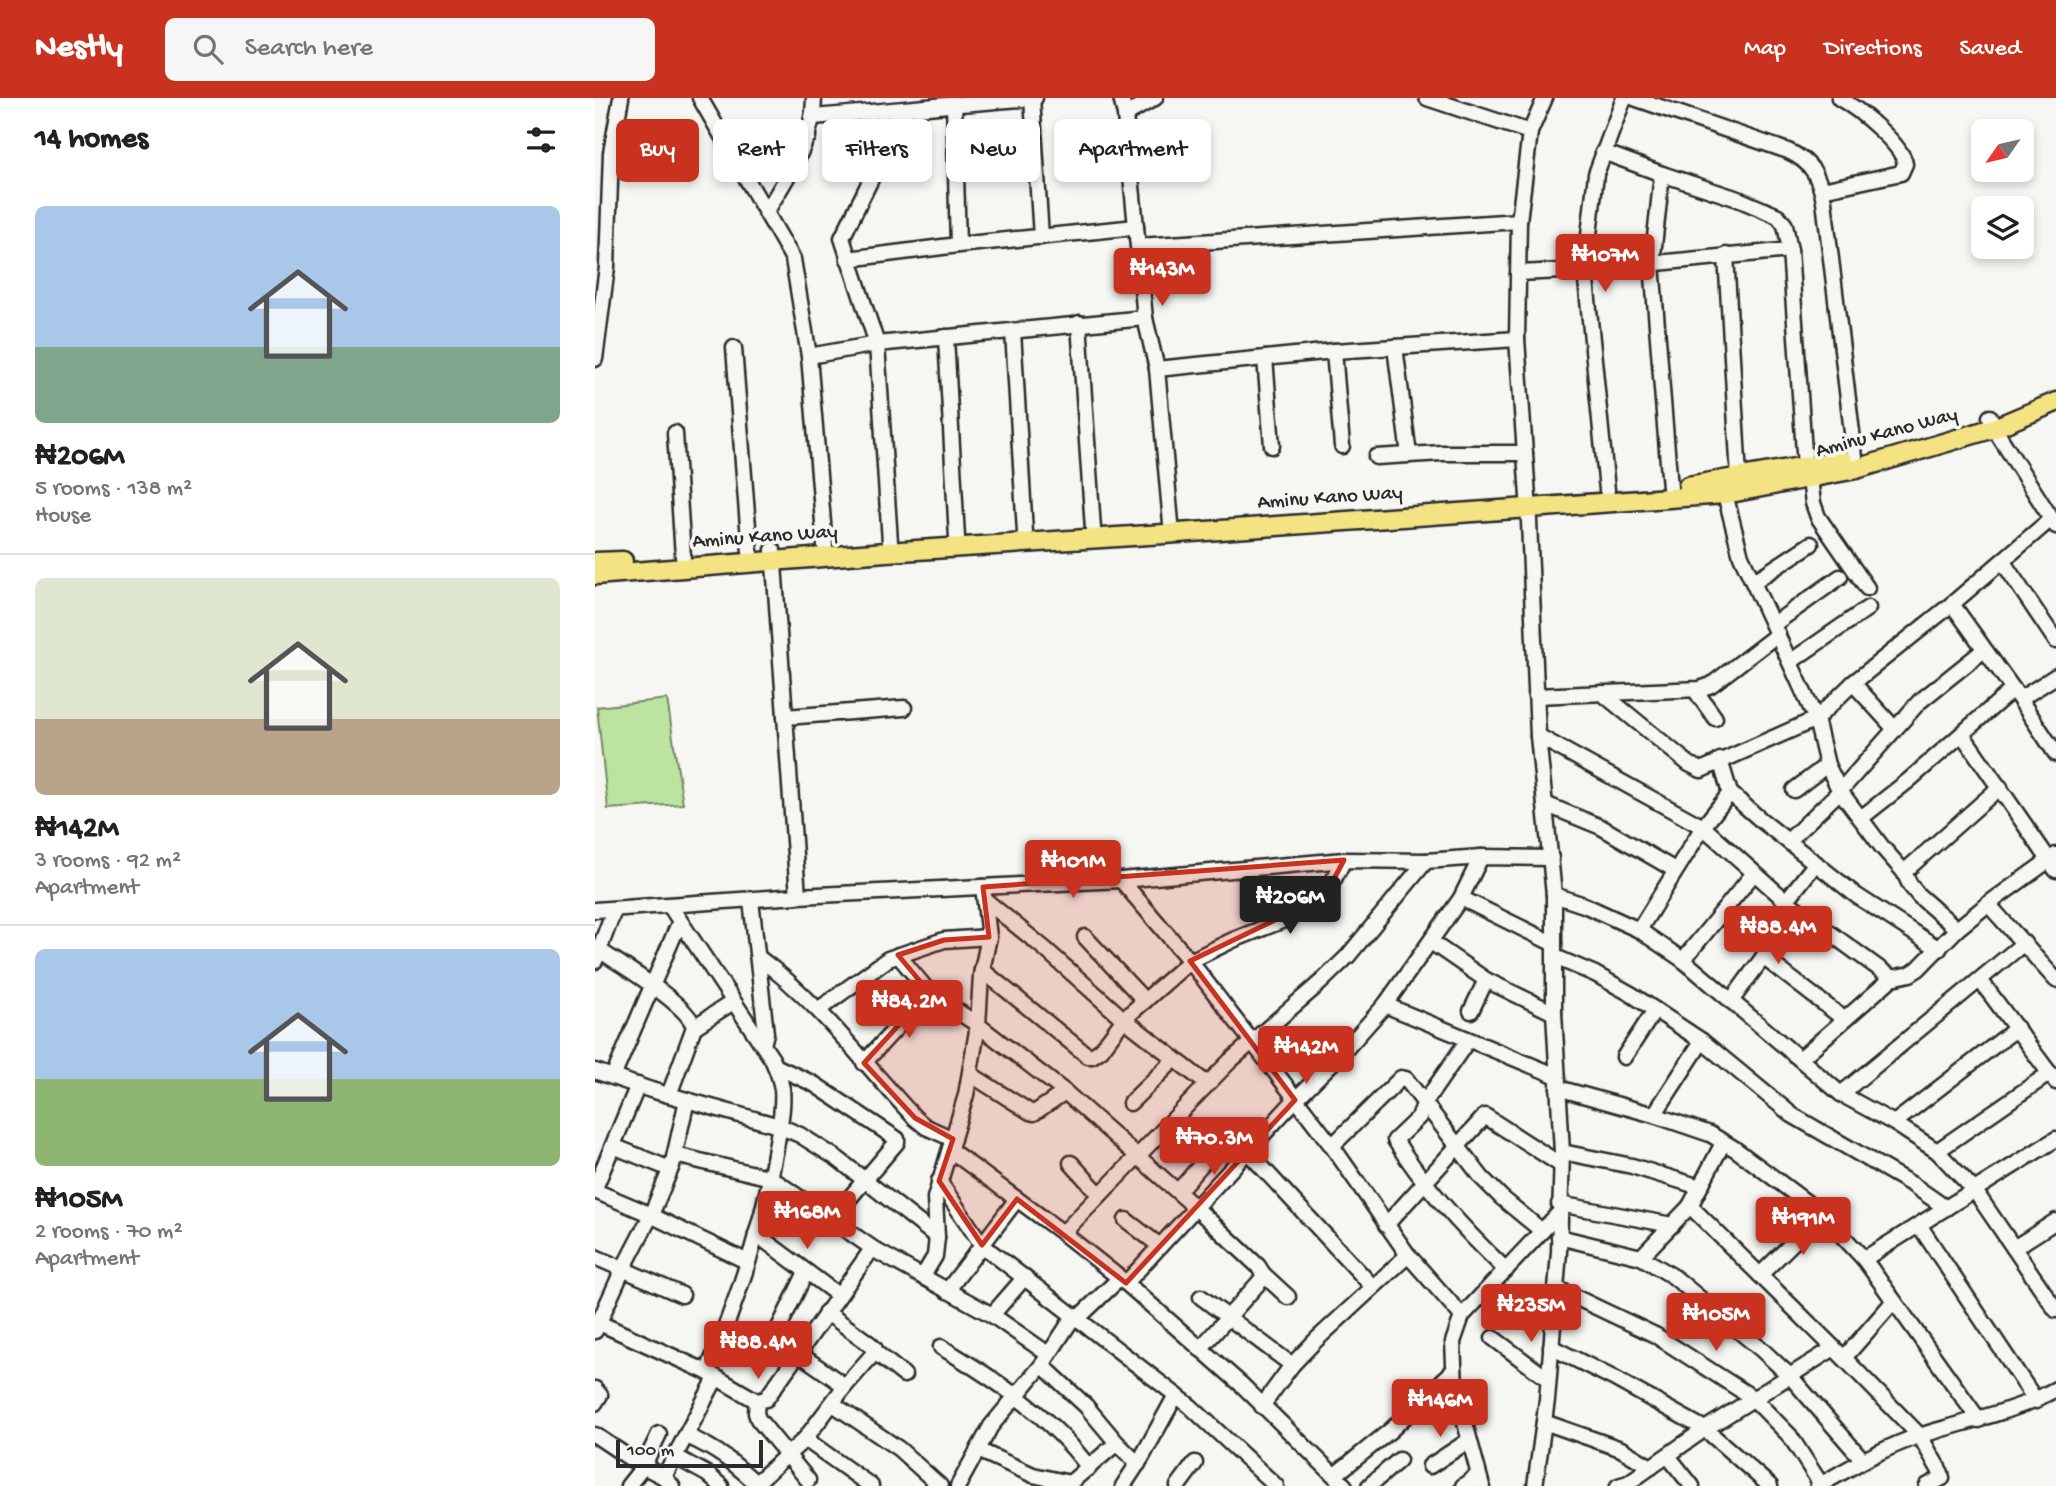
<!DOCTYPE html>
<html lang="en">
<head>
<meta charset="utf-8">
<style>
	body { margin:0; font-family:"Gochi Hand",sans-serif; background:#f6f6f6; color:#202124; height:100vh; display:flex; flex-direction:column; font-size:26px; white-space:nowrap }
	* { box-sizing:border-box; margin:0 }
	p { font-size:23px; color:#757577 }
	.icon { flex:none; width:38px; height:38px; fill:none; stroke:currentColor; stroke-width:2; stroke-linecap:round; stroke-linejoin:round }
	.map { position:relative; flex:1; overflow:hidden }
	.drawer { display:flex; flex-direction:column; background:#fff; width:595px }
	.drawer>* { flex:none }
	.guide { position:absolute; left:21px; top:21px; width:665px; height:63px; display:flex; gap:14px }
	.needle { width:46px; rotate:236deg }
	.buttons { position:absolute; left:1376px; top:21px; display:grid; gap:14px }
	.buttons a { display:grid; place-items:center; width:63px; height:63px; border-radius:10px; background:#fff; box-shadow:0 4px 10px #0003; font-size:35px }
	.scale { position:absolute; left:21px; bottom:18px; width:147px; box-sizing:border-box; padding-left:7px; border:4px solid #2b2b2b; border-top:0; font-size:19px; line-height:24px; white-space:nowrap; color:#2b2b2b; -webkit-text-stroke:5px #f6f6f2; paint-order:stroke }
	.price { position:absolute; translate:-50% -60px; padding:0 16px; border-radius:7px; background:#c8321e; color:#fff; font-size:23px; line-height:46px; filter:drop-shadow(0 2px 4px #0008) }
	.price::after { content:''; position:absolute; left:50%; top:42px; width:21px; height:16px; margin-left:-10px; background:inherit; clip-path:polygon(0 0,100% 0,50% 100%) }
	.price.current { background:#222; color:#fff }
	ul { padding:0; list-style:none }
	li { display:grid; align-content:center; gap:14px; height:371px; padding:0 35px }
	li+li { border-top:2px solid #e0e0e0 }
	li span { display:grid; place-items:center; height:217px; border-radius:10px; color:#555 }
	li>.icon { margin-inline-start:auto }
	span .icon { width:126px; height:126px; fill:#fffc; stroke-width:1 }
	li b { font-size:30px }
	h2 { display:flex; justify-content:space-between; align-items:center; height:84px; padding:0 35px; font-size:30px }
	.chip { padding:0 24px; border-radius:10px; background:#fff; box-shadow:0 4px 10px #0003; font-size:24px; line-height:63px }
	.chip.current { background:#c8321e; color:#fff }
	header { display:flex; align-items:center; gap:42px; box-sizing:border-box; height:98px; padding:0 35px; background:#c8321e; color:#fff }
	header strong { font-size:33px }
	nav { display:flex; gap:38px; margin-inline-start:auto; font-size:24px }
	.search { width:490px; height:63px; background:#f6f6f6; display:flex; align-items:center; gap:18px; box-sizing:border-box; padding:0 24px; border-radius:10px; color:#757577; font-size:26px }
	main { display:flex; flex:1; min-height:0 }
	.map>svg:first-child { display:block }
	.green { fill:#bce4a0; stroke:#748866; stroke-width:2 }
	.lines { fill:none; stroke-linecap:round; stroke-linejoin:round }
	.minor-casing { stroke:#2b2b2b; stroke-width:19 }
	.major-casing { stroke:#2b2b2b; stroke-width:23 }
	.minor { stroke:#f6f6f2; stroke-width:14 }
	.major { stroke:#f4e382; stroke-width:18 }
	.marked { fill:#c8321e; fill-opacity:0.2; stroke:#c8321e; stroke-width:5; stroke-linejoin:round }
	.labels { text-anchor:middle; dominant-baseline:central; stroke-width:7; stroke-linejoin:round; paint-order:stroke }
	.street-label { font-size:21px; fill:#2b2b2b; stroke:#f6f6f2 }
</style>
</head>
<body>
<header>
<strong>Nestly</strong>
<div class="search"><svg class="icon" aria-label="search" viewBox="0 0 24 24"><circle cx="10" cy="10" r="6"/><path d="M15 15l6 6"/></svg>Search here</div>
<nav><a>Map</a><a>Directions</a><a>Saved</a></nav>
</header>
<main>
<section class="drawer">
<h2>14 homes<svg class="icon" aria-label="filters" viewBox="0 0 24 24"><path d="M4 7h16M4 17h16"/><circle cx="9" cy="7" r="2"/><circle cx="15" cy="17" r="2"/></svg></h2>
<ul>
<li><span style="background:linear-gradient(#a9c7e8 65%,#7fa58c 0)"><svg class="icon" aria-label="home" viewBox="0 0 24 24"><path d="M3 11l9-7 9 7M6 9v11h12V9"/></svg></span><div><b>₦206M</b><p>5 rooms · 138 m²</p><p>House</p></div></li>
<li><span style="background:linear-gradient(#dfe7d0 65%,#b9a48a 0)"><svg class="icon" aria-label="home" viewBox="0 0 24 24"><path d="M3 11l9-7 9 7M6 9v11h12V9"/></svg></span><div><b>₦142M</b><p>3 rooms · 92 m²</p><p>Apartment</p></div></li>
<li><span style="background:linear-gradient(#a9c7e8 60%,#8fb573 0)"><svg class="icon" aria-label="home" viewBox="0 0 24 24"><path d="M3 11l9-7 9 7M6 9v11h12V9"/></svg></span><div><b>₦105M</b><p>2 rooms · 70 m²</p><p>Apartment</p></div></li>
</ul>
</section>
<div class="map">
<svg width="1461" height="1388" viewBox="0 0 1461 1388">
	<rect width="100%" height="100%" fill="#f6f6f2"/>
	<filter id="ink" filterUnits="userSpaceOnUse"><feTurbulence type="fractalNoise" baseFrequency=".0143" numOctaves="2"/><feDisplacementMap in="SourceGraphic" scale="14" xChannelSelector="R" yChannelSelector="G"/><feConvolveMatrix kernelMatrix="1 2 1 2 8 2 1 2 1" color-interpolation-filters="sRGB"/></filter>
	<g filter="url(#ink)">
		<polygon class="green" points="72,601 88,706 13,711 2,609"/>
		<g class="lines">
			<g class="minor-casing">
				<g id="minor">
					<polyline points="105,0 198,161 214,258 230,448"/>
					<polyline points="437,0 446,139"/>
					<polyline points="526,0 530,17 550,220 562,271 576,425"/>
					<polyline points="832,0 935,34"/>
					<path d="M1039,0L1193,53C1217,64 1224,78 1229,103L1260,359"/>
					<polyline points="359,5 363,147"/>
					<polyline points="530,17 560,0"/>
					<path d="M219,19C293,13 366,5 440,0"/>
					<polyline points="136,52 213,39"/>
					<polyline points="1008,54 1067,76 1143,101 1183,118 1190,127 1195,152 1210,369"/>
					<polyline points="1067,76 1057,166 1075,390"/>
					<path d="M1227,92L1306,75L1310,66C1308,47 1262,10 1244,0"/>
					<path d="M171,115C191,79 219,43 219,0"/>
					<polyline points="544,148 924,123"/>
					<polyline points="1131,157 1144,380"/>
					<polyline points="253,161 363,147 541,129"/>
					<polyline points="923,175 990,172 1195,152"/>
					<polyline points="484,225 498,431"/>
					<polyline points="418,233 430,435"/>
					<polyline points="351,239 362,440"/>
					<polyline points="800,249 814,357"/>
					<polyline points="139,250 155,454"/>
					<polyline points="739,253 747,348"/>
					<polyline points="214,258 282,246 550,220"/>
					<polyline points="670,260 677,348"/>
					<polyline points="0,261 12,169 16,55 26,0"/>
					<polyline points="562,271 739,253 922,241"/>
					<polyline points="1395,319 1399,330 1461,428"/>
					<polyline points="80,335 88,459"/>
					<polyline points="781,359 847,355 930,355"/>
					<polyline points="1215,381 1218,405 1223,419 1272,490"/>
					<polyline points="1012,392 990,172 1001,76 1029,0"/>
					<polyline points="1130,396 1146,458 1221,621 1232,667 1245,693 1287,749 1309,774 1315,787 1324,798 1362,831 1393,806 1461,757"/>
					<polyline points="295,444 282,246 247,140 310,12"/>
					<polyline points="178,452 203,798"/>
					<polyline points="1408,464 1461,543"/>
					<polyline points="1158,484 1216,446"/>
					<polyline points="1357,506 1418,591 1461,656"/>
					<polyline points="1179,526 1245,479"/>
					<polyline points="1195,564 1273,510"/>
					<polyline points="1258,585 1299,630"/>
					<polyline points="1100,592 1120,620"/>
					<polyline points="1007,595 1094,666 1106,672 1221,621 1258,585 1357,506 1456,421"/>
					<polyline points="941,598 1105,591 1116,587 1183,536"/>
					<polyline points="1425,601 1461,578"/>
					<polyline points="190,619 309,610"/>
					<polyline points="1367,636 1461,772"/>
					<polyline points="943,638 1108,729 1191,803 1297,880"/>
					<polyline points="1125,662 1135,695 1166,722 1262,798 1344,851"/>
					<polyline points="1199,692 1232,667"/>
					<polyline points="950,706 1006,729 1080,772"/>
					<polyline points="1266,720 1313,683 1418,591"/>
					<polyline points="1194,742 1245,693 1324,604 1389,552"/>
					<polyline points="1309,774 1405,689"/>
					<polyline points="526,782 595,863 737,1048 813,1157 867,1218"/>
					<polyline points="959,797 989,807 1044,832 1088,862 1246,996 1299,1025 1342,1053 1380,1093 1461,1212"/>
					<polyline points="866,800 959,846"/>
					<polyline points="156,802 171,935 168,947"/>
					<polyline points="390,802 450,851 525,918 612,986"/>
					<polyline points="1191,803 1221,765"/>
					<polyline points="1393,806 1461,882"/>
					<path d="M75,808L177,961C182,971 185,980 187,991C189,1010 184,1031 181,1050C168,1127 143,1202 112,1274"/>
					<polyline points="0,812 203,798 526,782 749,762 831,763 886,759 956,760"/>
					<polyline points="1044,832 1108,729 1135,695"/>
					<polyline points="490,839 550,903"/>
					<polyline points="836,844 891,882 959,915"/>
					<path d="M4,852C26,867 93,906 99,929L74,997"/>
					<polyline points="303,857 334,894 383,927 470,994 601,1110 663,1168 668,1176 667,1181 605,1251"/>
					<polyline points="960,859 1000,876 1036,896 1107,943 1197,1017 1318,1087 1351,1110"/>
					<polyline points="1168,859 1249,921"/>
					<path d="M164,860C224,904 269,966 320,1020L331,1029L358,1041"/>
					<polyline points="1088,862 1159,775"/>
					<polyline points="0,863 19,812"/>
					<polyline points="387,872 493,958 497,958 506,952 529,921 595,863 638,842 689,822 730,798 749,762"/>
					<polyline points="1385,882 1461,984"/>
					<polyline points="1136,903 1203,812"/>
					<polyline points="790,907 962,978"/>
					<polyline points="223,912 293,861 349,842 394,839"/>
					<polyline points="876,913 891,882"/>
					<polyline points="99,929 138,904"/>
					<path d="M873,942L830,1004L824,1019L800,1042C830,1090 870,1133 911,1172"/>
					<polyline points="1029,959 1060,912"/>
					<polyline points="1206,960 1297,880 1315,876 1323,871 1362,831"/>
					<polyline points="269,965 334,894"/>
					<polyline points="180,968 219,986 302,1041 302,1044 236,1122"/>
					<polyline points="0,973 56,992 184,1028 205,1037 243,1061 342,1139"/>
					<polyline points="375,976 435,1014 439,1015 470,994"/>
					<polyline points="18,979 85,823"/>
					<polyline points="963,990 1059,1017 1115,1036 1140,1051 1227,1116 1269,1161 1384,1322"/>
					<polyline points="1246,996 1429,845"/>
					<polyline points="535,1005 580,961"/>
					<polyline points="1059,1017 1107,943"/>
					<polyline points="1299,1025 1422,930"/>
					<polyline points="18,1048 75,1071"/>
					<polyline points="737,1048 806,980 811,981 887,1080 907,1100 947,1133"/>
					<polyline points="355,1052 468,1135 531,1185 648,1288 750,1388"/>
					<polyline points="652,1053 777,1188"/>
					<polyline points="1342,1053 1455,975"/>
					<polyline points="967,1054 1037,1068 1105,1089"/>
					<polyline points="80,1057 176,1080 283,1154 397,1217 430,1179"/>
					<polyline points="476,1065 505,1097"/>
					<polyline points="344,1083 387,1147 595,1308 681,1388"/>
					<polyline points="0,1090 43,987"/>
					<polyline points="0,1093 45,1112 153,1164"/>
					<polyline points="583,1093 629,1041"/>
					<polyline points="964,1106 1077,1127"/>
					<polyline points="1095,1108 1249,1260 1325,1338 1346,1375 1347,1380 1332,1388"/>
					<polyline points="531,1122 565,1148"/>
					<polyline points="791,1127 890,1018 966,1067"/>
					<polyline points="1324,1127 1441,1303"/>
					<polyline points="468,1135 635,963 726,884 753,858 831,763"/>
					<polyline points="161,1136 243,1197"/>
					<polyline points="964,1139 1046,1159 1079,1179 1167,1252 1195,1278 1267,1361"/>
					<polyline points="1419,1150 1461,1123"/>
					<polyline points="0,1159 87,1197"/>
					<polyline points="1046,1159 1095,1108 1128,1045"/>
					<polyline points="1269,1161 1461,1041"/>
					<polyline points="211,1174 178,1242 181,1245 203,1255 250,1288"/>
					<polyline points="668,1176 693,1199"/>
					<polyline points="1165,1177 1227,1116"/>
					<polyline points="328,1178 340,1158 342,1139 340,1100 371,997 383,927 386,877 394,839 388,789"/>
					<polyline points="531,1185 700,1002 750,952 790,907 866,800 886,759"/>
					<polyline points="961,1190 1060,1237 1158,1300 1195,1338 1227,1388"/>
					<polyline points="352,1193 422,1101"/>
					<polyline points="606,1199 697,1267"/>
					<polyline points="397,1217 453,1256"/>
					<polyline points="482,1221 524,1181"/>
					<polyline points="0,1223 112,1274 162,1303 171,1301 277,1151"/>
					<polyline points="0,1233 28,1171 56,1117 77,1068 92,1002"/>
					<polyline points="898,1240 953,1281"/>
					<path d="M346,1249C400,1281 457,1319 494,1370"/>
					<polyline points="956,1249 1018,1280 1110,1331 1175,1388"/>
					<polyline points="280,1254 309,1277"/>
					<polyline points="1249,1260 1298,1204"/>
					<polyline points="447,1267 491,1308 522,1345 543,1366"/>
					<polyline points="0,1291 5,1297 0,1305"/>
					<polyline points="162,1303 161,1315 163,1321 213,1382"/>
					<polyline points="238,1306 304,1351 345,1388"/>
					<polyline points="667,1308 697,1267 721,1242 813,1157"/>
					<polyline points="949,1324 1026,1351 1056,1369"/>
					<polyline points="0,1337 42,1365 69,1379 77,1388"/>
					<path d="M92,1338C124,1352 139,1365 164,1388"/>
					<polyline points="210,1341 276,1388"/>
					<polyline points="383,1352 438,1377 475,1385 522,1345"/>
					<polyline points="1073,1358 1097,1388"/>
					<polyline points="81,1359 112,1376 126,1388"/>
					<polyline points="835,1368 873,1343"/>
					<polyline points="740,1377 796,1332 858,1273"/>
					<polyline points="69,1379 121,1280"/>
					<polyline points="161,1385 210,1341 250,1288 280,1254 280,1251 275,1246 231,1214"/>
					<polyline points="33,1388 48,1369 64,1336"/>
					<polyline points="363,1388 396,1328 447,1267 479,1218"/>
					<polyline points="528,1388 547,1359 581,1297"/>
					<polyline points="583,1388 600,1365"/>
					<polyline points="774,1388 804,1362"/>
					<polyline points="868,1388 883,1377"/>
					<polyline points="887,1388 860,1288 858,1244 867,1218 964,1115"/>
					<polyline points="940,1388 952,1302 964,1154 967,1054 959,915 959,797 943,638 933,399 922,241 924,123 935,34 950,0"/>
					<polyline points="1023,1388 1033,1385 1110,1331 1239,1250"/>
					<path d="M1223,1388C1257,1369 1287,1350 1324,1338C1370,1323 1418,1315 1461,1291"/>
				</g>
			</g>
			<g class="major-casing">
				<g id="major">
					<polyline points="1093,388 1248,362"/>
					<polyline points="0,464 28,463"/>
					<polyline points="0,477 291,454 569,436 1130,396 1261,371 1399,330 1461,304"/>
				</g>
			</g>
			<use href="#minor" class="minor"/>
			<use href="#major" class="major"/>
		</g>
	</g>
	<path class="marked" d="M749,762L730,798L595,863L700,1002L531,1185L422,1101L387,1147L344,1083L358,1041L320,1020L269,965L334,894L303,857L349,842L394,839L388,789Z"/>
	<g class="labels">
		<g class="street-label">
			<text transform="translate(1292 336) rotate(-15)">Aminu Kano Way</text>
			<text transform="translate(735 401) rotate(-4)">Aminu Kano Way</text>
			<text transform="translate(170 440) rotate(-4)">Aminu Kano Way</text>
		</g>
	</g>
</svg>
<div class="buttons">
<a><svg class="needle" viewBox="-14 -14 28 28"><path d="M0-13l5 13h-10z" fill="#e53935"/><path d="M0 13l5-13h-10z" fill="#757577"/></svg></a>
<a><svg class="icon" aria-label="layers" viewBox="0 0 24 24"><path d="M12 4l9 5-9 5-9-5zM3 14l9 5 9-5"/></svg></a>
</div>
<div class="scale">100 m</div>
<b class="price" style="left:1010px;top:196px">₦107M</b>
<b class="price" style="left:567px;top:210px">₦143M</b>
<b class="price" style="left:478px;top:802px">₦101M</b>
<b class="price current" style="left:695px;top:838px">₦206M</b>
<b class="price" style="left:1183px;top:868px">₦88.4M</b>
<b class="price" style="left:314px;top:942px">₦84.2M</b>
<b class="price" style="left:711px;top:988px">₦142M</b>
<b class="price" style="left:619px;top:1079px">₦70.3M</b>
<b class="price" style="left:212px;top:1153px">₦168M</b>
<b class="price" style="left:1208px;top:1159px">₦191M</b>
<b class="price" style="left:936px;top:1246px">₦235M</b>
<b class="price" style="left:1121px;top:1255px">₦105M</b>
<b class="price" style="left:163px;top:1283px">₦88.4M</b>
<b class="price" style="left:845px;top:1341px">₦146M</b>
<div class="guide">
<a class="chip current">Buy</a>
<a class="chip">Rent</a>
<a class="chip">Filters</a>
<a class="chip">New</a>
<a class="chip">Apartment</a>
</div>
</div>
</main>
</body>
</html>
